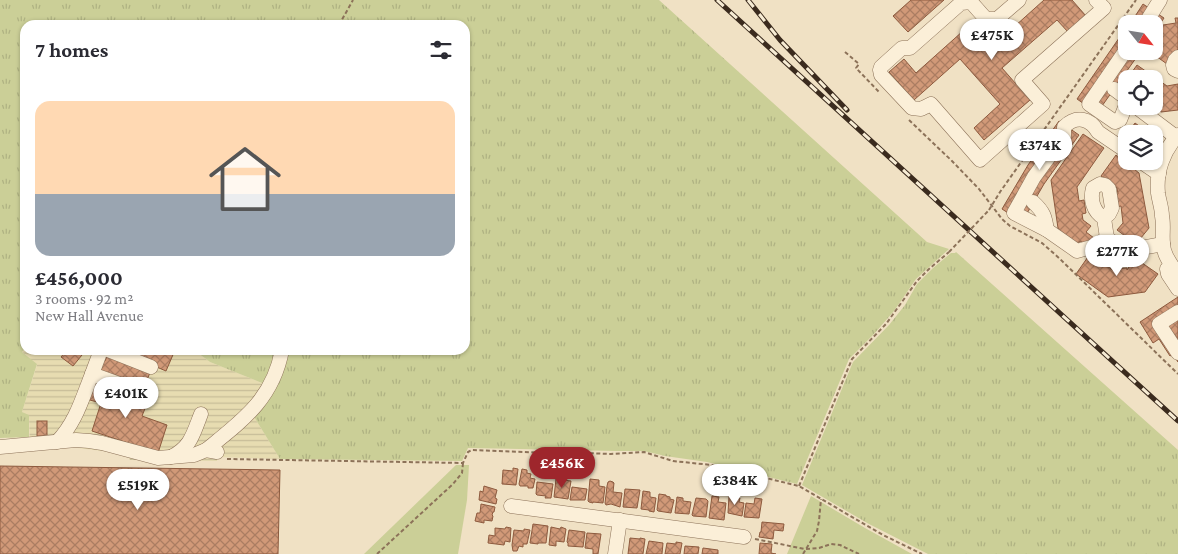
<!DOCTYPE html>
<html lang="en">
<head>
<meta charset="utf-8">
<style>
	body { margin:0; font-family:"Crimson Pro",serif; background:#f7f7f7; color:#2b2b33; height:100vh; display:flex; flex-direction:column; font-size:19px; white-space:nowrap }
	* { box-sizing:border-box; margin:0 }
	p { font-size:16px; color:#7c7c81 }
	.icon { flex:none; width:28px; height:28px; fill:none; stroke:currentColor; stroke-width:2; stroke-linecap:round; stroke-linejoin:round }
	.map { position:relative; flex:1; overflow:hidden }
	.panel { position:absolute; left:20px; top:20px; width:450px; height:335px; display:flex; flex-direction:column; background:#fff; border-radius:15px; box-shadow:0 1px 4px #0004 }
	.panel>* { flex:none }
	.needle { width:32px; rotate:120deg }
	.controls { position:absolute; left:1118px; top:15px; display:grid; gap:10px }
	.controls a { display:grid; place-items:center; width:45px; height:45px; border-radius:10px; background:#fff; box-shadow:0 1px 4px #0004; font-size:25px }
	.price { position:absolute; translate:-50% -42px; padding:0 11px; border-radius:18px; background:#fff; color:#222; font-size:16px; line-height:32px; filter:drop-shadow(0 1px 2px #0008) }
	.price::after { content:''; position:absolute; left:50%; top:30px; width:15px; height:11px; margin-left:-8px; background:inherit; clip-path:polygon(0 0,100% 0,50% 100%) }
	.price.selected { background:#9e262c; color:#fff }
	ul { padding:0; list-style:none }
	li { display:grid; align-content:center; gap:10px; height:265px; padding:0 15px }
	li span { display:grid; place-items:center; height:155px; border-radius:15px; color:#555 }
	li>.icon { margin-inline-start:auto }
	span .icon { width:90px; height:90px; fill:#fffc; stroke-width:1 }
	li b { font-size:21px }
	h2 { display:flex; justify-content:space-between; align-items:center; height:60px; padding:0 15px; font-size:21px }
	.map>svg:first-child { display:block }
	.farmland { fill:url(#farmland-rules) }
	.grass { fill:url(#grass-tufts) }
	.park { fill:#cbcf97 }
	.building { fill:url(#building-cross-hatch); stroke:#8d5a3e }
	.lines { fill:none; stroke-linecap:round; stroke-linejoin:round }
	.minor-casing { stroke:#8c7259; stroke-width:15 }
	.path { stroke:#8c7259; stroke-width:2; stroke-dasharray:4 2.5; stroke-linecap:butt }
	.minor { stroke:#fbefd8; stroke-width:14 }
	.rail-casing { stroke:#3b2b1e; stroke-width:5 }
	.rail { stroke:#f7ecd4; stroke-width:3; stroke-dasharray:9; stroke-linecap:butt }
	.path-bridge { stroke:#8c7259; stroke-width:2; stroke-dasharray:4 2.5; stroke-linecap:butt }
</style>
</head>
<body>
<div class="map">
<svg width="1178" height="554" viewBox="0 0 1178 554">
	<defs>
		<pattern id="farmland-rules" width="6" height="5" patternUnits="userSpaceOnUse" patternTransform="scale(1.25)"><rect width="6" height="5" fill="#e7dcb1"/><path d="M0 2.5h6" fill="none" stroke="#c7bd98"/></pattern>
		<pattern id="grass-tufts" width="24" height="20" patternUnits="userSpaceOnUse" patternTransform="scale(1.25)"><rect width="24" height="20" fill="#cbcf97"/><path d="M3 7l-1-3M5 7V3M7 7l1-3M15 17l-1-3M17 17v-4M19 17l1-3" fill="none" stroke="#afb282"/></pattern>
		<pattern id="building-cross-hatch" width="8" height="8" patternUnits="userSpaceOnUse" patternTransform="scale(1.25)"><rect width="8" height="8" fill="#d19978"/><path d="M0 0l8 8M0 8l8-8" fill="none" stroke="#ab7d62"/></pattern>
	</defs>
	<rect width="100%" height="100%" fill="#f0e1c4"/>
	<polygon class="farmland" points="25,348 25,350 194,350 210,362 267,385 253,415 280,459 217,457 217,461 130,460 127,454 61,446 30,448 29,416 22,412 37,365 22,352"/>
	<g class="grass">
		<polygon points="0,0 659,0 927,242 949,249 916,279 894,311 874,334 849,359 797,484 707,462 665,456 644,451 616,451 468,448 462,461 280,459 253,415 287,350 465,350 465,25 25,25 25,348 22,352 37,364 22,412 29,415 29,437 0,438"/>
		<polygon points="956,252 1178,450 1178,554 928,554 869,524 802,485 853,362 889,325 905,305 917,284 933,268 951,253 955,253"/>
		<polygon points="194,350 277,350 267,385 210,362"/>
	</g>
	<g class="park">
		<polygon points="456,465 469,465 467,500 458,554 364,554"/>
		<polygon points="811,496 865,528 912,554 787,554"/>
	</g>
	<g class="building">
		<polygon points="911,0 944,0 908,32 893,16"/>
		<polygon points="1044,0 1072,0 1086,16 1068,32 1057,20 1002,68 1030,100 984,140 974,128 1000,104 960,59 914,100 889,72 904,59 916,73 963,31 974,44 981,39 985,39 991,41 995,44"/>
		<polygon points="1143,4 1164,18 1154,33 1154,24 1130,24"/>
		<polygon points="1175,18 1178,18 1178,49 1167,64 1149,51 1154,51 1154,39 1163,25 1176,23"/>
		<polygon points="1126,28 1126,51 1141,51 1097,113 1077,99"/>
		<polygon points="1137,65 1167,86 1178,84 1178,110 1161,112 1153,106 1154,106 1154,79 1127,79"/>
		<polygon points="1059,121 1079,135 1044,184 1022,222 1002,209 1028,165"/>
		<polygon points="1135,123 1150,134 1127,134"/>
		<polygon points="1083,134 1104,148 1077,187 1079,201 1084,200 1086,213 1082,214 1083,220 1091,226 1086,232 1094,238 1088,246 1080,241 1076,247 1059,235 1051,180"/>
		<polygon points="1116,155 1139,173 1149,228 1136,244 1117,230 1123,223 1121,206 1116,207 1115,195 1118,194 1117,188 1101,176"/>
		<polygon points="1090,254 1114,271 1114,269 1127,268 1127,270 1135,258 1158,274 1145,292 1108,297 1076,274"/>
		<polygon points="1178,297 1178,362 1173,354 1170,356 1159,339 1153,343 1140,322"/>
		<polygon points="67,350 79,350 77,351 82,355 73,366 61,357"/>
		<polygon points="117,350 175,350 166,371"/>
		<polygon points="109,352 151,370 143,390 95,370 100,359 105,361"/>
		<polygon points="93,383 148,401 142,416 167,425 158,453 92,431 101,403 86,399"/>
		<rect x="37" y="421" width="10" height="15"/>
		<polygon points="0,466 280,470 278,554 0,554"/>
		<polygon points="513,468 518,469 516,485 502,484 503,470 513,471"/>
		<polygon points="522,469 527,470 527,473 531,474 530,478 535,479 533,488 528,488 528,486 520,486 519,484"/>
		<polygon points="556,479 571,481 568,499 554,497"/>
		<polygon points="590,479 599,480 599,486 605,487 603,503 593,502 593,503 589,502 588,501"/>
		<polygon points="610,481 613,482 614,483 613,492 622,493 620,507 611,504 606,505 605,503 607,486 608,482"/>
		<polygon points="537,482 553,484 551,498 545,498 546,496 537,495 536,494"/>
		<polygon points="484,486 497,490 495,498 497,499 496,504 479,500 480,491 483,492"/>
		<polygon points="572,487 587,489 585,500 570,500"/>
		<polygon points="625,489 640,490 637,508 623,507"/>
		<polygon points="643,491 650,492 650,497 656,498 654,512 649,511 649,510 641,509"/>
		<polygon points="659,494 666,495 666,496 670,497 670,499 674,500 671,513 658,511 657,510"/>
		<polygon points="712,496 719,497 718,502 726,503 724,520 709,518"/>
		<polygon points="729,496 740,498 739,502 744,503 742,516 728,513"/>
		<polygon points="677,497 683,498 683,501 691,502 689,514 675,513"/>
		<polygon points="696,498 706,499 708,501 706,517 693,516 692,515"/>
		<polygon points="755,498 762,499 759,518 744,517 746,503 754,504"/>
		<polygon points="481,504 495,507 494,512 493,512 492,515 493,516 492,521 484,520 484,523 475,521 477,513 480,513"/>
		<polygon points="762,522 784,524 783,531 774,530 773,539 759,537 760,532 761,532"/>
		<polygon points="533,524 548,526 546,543 538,543 538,544 530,543"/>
		<polygon points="506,527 511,528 510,542 505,541 504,545 488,543 489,535 495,536 495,528 505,529"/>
		<polygon points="551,527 560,529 561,527 566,529 564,542 556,541 556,546 549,545"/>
		<polygon points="524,529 530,530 527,544 523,544 523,547 519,546 517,551 513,551 512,545 514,530 524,531"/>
		<polygon points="569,530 585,532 583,547 568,546 568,543 567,542"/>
		<polygon points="587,533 601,534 598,554 593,554 593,549 585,548"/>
		<polygon points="630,538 640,539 640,538 645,539 643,554 628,554"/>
		<polygon points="649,541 663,543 662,554 646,554"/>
		<polygon points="676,542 682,543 680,554 665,554 667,543 676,544"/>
		<polygon points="760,543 772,544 771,553 776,554 759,554"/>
		<polygon points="685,546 699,547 698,554 684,554"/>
		<polygon points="703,548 718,550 718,554 702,554"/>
	</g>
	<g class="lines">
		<g class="minor-casing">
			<g id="minor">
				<polyline points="1019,0 997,19 986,19 971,2 961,3 910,48 902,48 881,67 880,70 881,75 912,108 921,109 931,104 980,160 1043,104 1022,80 1104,8 1096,0"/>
				<polyline points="1145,24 1160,0"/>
				<polyline points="1126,50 1089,104 1115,122 1120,120 1126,105"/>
				<polyline points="1178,57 1175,60 1173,65 1174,69 1178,71"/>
				<polyline points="1114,89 1126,98"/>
				<polyline points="1135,106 1176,137"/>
				<path d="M1178,135C1163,151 1156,172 1158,193C1159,201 1162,208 1162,216C1164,225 1162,234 1163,243C1163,255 1172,265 1178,275"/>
				<path d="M1126,151L1098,132C1090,118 1076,115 1064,127V136L1034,177L1014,213L1047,230L1077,251L1095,246L1107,238L1125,251L1163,244"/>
				<polyline points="1140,161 1159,174"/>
				<path d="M1033,202C1044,212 1045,217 1047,230"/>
				<path d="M1104,218L1109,214L1112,208L1109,189L1105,185L1100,184L1093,188C1090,199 1093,212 1104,218L1107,238"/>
				<polyline points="1167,269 1168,274 1178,289"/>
				<polyline points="1178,312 1159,324 1178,353"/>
				<polyline points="108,350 151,367"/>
				<polyline points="92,374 101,350"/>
				<path d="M57,442C76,422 82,399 92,374L139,391"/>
				<polyline points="0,447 76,440 89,441 102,443 158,458 194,455 206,450 217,452"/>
				<path d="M206,450C242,421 273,399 282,350"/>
				<path d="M171,457C191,447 193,434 201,414"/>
				<polyline points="511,506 744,537"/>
				<polyline points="615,554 620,520"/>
			</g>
		</g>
		<g class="path">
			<polyline points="339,25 353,0"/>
			<polyline points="845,52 859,64 856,68 880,93"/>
			<polyline points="909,120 952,161 979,189 1002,219 1010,226 1042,243 1059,258 1178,374"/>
			<polyline points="989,210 1000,192 1136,0"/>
			<polyline points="227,459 463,463 468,452 472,450 550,453 559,452 611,454 644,452 673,461 712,465 799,486 883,535 922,554"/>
			<polyline points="799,486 852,359 886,324 917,281 929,269 949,252"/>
			<polyline points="755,539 805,549 819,548 831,544 840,545 859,554"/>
			<polyline points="377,554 453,484 462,473 463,463"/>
			<polyline points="803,554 817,531 819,521 821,499"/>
		</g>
		<use href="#minor" class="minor"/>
		<g class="rail-casing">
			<g id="rail">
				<polyline points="717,0 1178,421"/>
				<polyline points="748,0 780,40 847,110"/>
			</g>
		</g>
		<use href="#rail" class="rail"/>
		<polyline class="path-bridge" points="949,252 989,210"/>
	</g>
</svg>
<div class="controls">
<a><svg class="needle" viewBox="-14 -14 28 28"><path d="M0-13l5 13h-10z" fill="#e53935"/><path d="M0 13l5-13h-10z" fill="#7c7c81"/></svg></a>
<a><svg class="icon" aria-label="locate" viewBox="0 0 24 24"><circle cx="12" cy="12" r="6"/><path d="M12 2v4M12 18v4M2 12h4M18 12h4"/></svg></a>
<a><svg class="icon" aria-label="layers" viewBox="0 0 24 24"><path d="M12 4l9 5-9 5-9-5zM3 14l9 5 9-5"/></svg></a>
</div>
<b class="price" style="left:992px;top:61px">£475K</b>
<b class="price" style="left:1040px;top:171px">£374K</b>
<b class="price" style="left:1117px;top:277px">£277K</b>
<b class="price" style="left:126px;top:419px">£401K</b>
<b class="price selected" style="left:562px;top:489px">£456K</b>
<b class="price" style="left:735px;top:506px">£384K</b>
<b class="price" style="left:138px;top:511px">£519K</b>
<section class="panel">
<h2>7 homes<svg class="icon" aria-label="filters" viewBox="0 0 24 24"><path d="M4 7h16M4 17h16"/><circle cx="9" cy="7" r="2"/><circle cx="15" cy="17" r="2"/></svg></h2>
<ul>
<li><span style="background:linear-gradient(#ffd9b3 60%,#9aa5b1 0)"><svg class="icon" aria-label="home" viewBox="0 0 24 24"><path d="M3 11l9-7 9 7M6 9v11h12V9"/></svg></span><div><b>£456,000</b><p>3 rooms · 92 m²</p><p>New Hall Avenue</p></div></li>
</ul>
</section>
</div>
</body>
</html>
